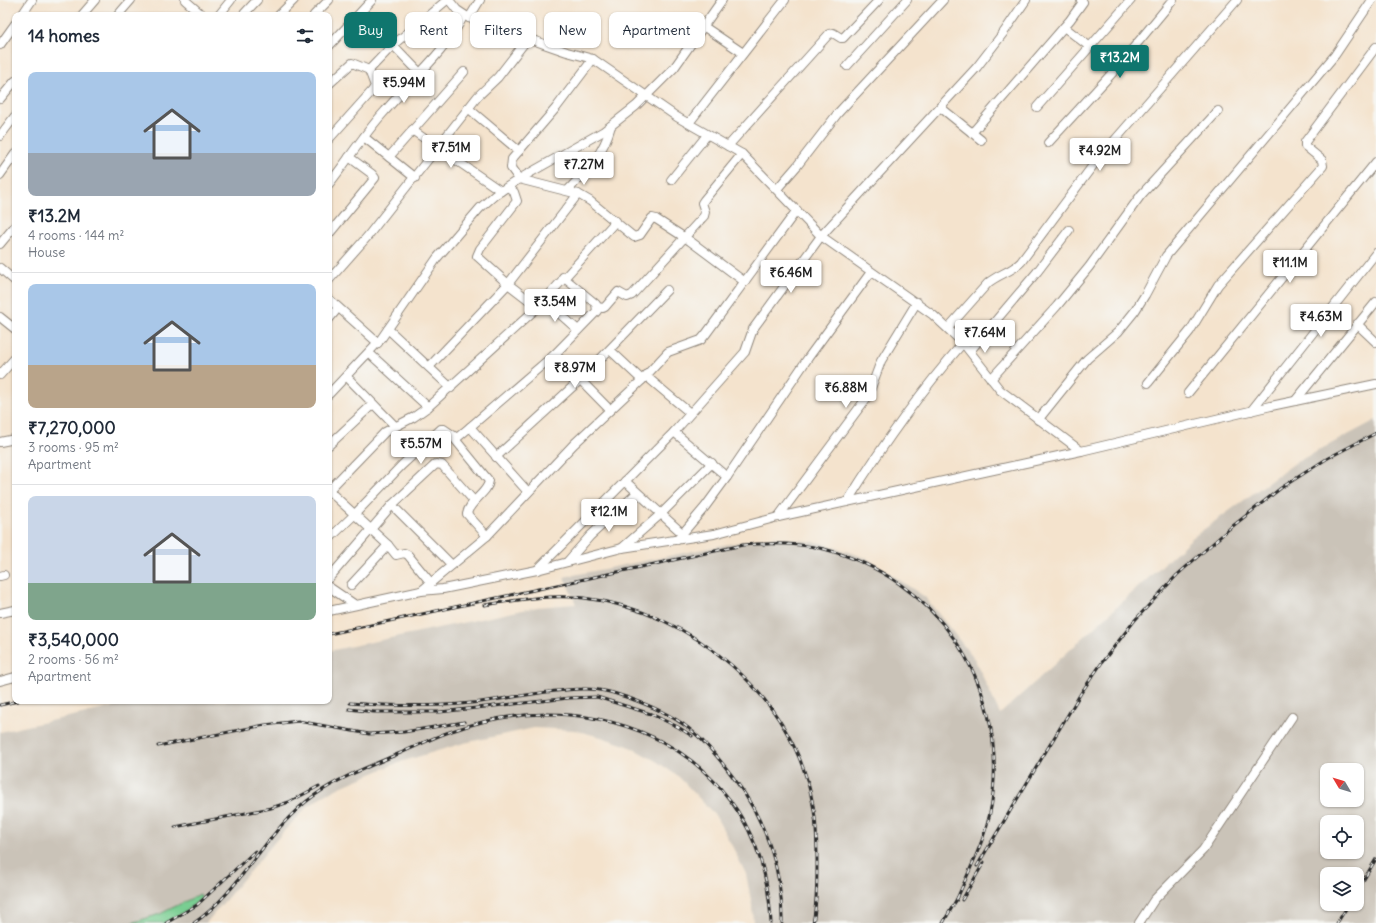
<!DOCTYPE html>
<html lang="en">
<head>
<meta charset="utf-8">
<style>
	body { margin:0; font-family:Delius,sans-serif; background:#f6f6f7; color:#1f2937; height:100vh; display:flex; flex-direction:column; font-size:15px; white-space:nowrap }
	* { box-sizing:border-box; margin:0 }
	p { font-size:13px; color:#747a83 }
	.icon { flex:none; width:22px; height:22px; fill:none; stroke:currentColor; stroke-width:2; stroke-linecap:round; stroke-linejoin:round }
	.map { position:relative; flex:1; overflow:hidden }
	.drawer { position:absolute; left:12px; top:12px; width:320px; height:692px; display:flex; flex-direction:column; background:#fff; border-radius:8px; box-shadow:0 1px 3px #0004 }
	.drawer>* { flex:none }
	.banner { position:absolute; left:344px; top:12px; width:380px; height:36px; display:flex; gap:8px }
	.needle { width:26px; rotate:308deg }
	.controls { position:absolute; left:1320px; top:763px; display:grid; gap:8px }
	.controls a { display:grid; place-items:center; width:44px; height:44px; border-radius:8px; background:#fff; box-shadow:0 1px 3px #0004; font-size:20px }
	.price { position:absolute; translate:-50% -34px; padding:0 9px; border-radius:4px; background:#fff; color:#222; font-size:13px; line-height:26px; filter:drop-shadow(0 1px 2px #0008) }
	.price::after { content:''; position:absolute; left:50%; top:24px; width:12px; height:9px; margin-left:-6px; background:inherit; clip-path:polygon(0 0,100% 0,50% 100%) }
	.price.current { background:#0f766e; color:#fff }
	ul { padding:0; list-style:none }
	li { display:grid; align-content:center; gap:8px; height:212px; padding:0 16px }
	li+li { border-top:1px solid #e0e1e3 }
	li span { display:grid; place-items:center; height:124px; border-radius:8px; color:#555 }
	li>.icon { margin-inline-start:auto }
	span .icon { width:72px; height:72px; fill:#fffc; stroke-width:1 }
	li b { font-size:17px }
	h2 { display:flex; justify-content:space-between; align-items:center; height:48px; padding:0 16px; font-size:17px }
	.chip { padding:0 14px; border-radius:8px; background:#fff; box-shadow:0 1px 3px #0004; font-size:14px; line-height:36px }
	.chip.current { background:#0f766e; color:#fff }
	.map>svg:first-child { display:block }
	.industrial { fill:#cac3b8; fill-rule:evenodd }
	.green { fill:#79ce92; stroke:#527c5e }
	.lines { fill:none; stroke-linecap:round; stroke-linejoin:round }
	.minor-casing { stroke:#90877c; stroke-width:10 }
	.minor { stroke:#fff; stroke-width:8 }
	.rail-casing { stroke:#2b2b2b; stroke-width:3 }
	.rail { stroke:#f6f6f2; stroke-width:1.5; stroke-dasharray:4.5; stroke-linecap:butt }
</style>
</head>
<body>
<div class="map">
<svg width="1376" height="923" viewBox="0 0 1376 923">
	<rect width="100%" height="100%" fill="#f6f6f2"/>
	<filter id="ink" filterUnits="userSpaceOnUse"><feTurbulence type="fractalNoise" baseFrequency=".025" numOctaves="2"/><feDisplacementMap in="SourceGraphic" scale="8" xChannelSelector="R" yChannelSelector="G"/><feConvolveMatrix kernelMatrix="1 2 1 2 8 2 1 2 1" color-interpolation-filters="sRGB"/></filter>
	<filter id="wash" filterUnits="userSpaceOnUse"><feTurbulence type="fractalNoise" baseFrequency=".012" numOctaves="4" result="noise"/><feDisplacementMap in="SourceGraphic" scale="16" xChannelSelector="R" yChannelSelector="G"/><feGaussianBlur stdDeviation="0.9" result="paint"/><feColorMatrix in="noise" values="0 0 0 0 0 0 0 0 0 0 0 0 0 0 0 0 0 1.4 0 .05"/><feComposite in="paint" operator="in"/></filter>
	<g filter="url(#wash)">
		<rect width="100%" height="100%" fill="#f4e3cd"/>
		<path class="industrial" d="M1376,420V923H753L752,905L746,874L731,844L715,815L679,777L656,761L628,746L601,737L574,730L534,728L464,743L397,763L340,787L323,796L307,807L284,831L206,923H0V732L127,704L126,701H329V651L537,607L576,604L564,577L739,542L775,537L821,543L866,558L925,597L975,660L1000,714L1192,538L1295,463ZM1327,770H1357V800H1327ZM1327,822H1357V852H1327ZM1327,874H1357V904H1327Z"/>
		<polygon class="green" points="200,894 202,898 186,911 164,923 131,923 160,914"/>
	</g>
	<g filter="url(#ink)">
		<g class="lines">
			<g class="minor-casing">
				<g id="minor">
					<polyline points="185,0 202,15"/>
					<polyline points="449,0 457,10 469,18 567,52 593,59 677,117 742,154 821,236 933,315 963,343 1000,390 1081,451 1271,406 1376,384"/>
					<polyline points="22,15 32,0"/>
					<polyline points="82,15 95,0"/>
					<polyline points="118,15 131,0"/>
					<polyline points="219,15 231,0"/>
					<polyline points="243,15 257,0"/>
					<polyline points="279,15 294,0"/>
					<polyline points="314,15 329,0"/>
					<polyline points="469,18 480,0"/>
					<polyline points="703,26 743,53"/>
					<polyline points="1064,27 1090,47"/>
					<polyline points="0,45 15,24"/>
					<polyline points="393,45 447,0"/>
					<polyline points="329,46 372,0"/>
					<polyline points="593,59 556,108 512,159 511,168 519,179 578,194 590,201 634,237 640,235 652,218 656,219 690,241 745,282"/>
					<polyline points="847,66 907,0"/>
					<polyline points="329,84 352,63 369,70 393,45 420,73"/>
					<polyline points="0,99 15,81"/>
					<polyline points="940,107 981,140"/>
					<polyline points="1037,107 1131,0"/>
					<polyline points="468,108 519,151"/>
					<polyline points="689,123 785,0"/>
					<polyline points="412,130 501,191"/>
					<polyline points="972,133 1070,20 1083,2 1081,0"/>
					<polyline points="0,136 15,116"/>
					<polyline points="364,137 415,178"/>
					<polyline points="329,139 372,91 375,86 369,70"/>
					<polyline points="1048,143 1115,70 1173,0"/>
					<polyline points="728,146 829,34 833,33 841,38 843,38 879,0"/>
					<polyline points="389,157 464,72"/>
					<polyline points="0,175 15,154"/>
					<polyline points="671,180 707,135"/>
					<path d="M329,184C348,160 364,134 385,111C412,79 445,53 464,15"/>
					<polyline points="508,187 514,192 517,201 480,249 477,256 508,284 538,307"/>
					<polyline points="777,189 797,166 838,113 943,0"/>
					<path d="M568,190C588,169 603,155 611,126"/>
					<polyline points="329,234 375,178 372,174 349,157"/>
					<polyline points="0,244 15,226"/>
					<polyline points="0,268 15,281"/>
					<polyline points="329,280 367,237 478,96 498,77 529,37"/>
					<polyline points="329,299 378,343"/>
					<polyline points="544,300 578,330"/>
					<polyline points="597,307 603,308 605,307 618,292 627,297 632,295 704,216 705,212 702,203 704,200 742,154"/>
					<polyline points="0,317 15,329"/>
					<polyline points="329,319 338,308"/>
					<polyline points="1357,324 1376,342"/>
					<path d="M948,328L988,283C999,274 1011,272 1021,262L1094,164L1237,0"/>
					<polyline points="388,329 451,388"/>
					<polyline points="610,350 642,380"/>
					<polyline points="970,351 1037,272 1069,230"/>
					<polyline points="369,353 428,407"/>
					<polyline points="555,354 610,410"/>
					<polyline points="429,367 508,284 578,194"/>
					<polyline points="0,375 15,358"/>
					<polyline points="646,376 690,413"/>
					<polyline points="347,377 395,426"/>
					<polyline points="991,379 1057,306 1089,267 1141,195 1218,111"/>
					<polyline points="1148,383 1190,331 1218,285 1323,166 1322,160 1305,146 1305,142 1376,47"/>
					<polyline points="1188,393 1376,162"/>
					<polyline points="329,394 381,339 437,258 480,208 495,195 519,179 604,131 636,106 674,68 722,0"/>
					<polyline points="1295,401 1376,302"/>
					<polyline points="1251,411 1376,253"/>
					<polyline points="1038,420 1087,359 1118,332 1135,311 1145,295 1166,256 1335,55 1372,0"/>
					<polyline points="470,427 555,354 597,311 596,304 563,277"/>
					<polyline points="674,432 727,477"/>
					<path d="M454,438L489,481C488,493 469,501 467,514L487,536"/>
					<polyline points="0,442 15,439"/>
					<polyline points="329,445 373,404"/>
					<polyline points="496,457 580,380 667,290"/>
					<polyline points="625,481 682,533"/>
					<polyline points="329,490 385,432 414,417 428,407 538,307 616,221"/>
					<polyline points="329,491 388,545 396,555 404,553 408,555 431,583"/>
					<path d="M847,502C882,446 919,393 963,343"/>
					<polyline points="392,505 452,565"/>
					<polyline points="778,517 868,396 881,361 917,302"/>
					<polyline points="329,539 354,515 402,465 441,429 444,429 457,438 470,427 528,492"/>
					<polyline points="677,540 705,507 727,477 808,358 871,272"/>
					<polyline points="622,548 661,514 712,463"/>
					<polyline points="568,561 590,536 637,493"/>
					<polyline points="537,570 674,432 745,352 753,329 821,236 977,67 1004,32 1026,0"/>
					<polyline points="0,576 4,575"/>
					<polyline points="329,578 392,505 436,464 442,465 474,501"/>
					<polyline points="351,585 388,545"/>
					<polyline points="329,587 354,604"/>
					<polyline points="421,591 443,589 537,570 622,548 714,534 778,517 1081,451"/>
					<polyline points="329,611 421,591 487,536 574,444 642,380 668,352 701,340 706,334 797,210"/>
					<polyline points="0,613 15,610"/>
					<polyline points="0,681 15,677"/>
					<polyline points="1139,923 1154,900 1203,850 1292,717"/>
				</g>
			</g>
			<use href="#minor" class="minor"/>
			<g class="rail-casing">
				<g id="rail">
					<path d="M485,605C517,600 551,594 584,598C692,611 794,696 813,805C817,824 817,844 817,863C817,883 817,903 813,923"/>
					<path d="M329,634L743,545C770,543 798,543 824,549C935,578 1005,680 993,793C990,831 971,866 956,901"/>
					<path d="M350,703C390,706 431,707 471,703C508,699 545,690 582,689C599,688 614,693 629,698C682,717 700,733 733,777C765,819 783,870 782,923"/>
					<polyline points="0,705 18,701"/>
					<polyline points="349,709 374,712 440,712 569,698 597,697 651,714 678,727 692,736"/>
					<polyline points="158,746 265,725 298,721 369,734 404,732 464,722"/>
					<polyline points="175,827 271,808 289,802 319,786"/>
					<polyline points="977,866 1081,693 1103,661 1135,620 1177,575 1229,529 1281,488 1328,458 1376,433"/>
					<polyline points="1357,891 1376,859"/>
					<polyline points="962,900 984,862"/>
					<polyline points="166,923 197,905 255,851"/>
					<path d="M194,923C243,889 266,829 315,795C341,777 370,766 398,754C417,746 436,736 455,730C547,698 655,713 721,789C754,827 769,873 771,923"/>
					<polyline points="943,923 958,897"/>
					<polyline points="1337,923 1349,904"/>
				</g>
			</g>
			<use href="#rail" class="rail"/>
		</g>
	</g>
</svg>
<div class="controls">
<a><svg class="needle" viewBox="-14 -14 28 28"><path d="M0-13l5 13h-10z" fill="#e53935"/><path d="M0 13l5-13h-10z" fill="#747a83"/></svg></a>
<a><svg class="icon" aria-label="locate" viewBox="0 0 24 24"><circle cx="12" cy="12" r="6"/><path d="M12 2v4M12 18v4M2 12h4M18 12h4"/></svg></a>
<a><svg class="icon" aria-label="layers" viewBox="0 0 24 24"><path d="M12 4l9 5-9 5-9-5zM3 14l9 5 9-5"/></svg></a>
</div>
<b class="price current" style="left:1120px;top:79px">₹13.2M</b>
<b class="price" style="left:404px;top:104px">₹5.94M</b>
<b class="price" style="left:451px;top:169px">₹7.51M</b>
<b class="price" style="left:1100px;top:172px">₹4.92M</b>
<b class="price" style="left:584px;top:186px">₹7.27M</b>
<b class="price" style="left:1290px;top:284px">₹11.1M</b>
<b class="price" style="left:791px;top:294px">₹6.46M</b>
<b class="price" style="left:555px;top:323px">₹3.54M</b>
<b class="price" style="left:1321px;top:338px">₹4.63M</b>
<b class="price" style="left:985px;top:354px">₹7.64M</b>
<b class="price" style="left:575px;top:389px">₹8.97M</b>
<b class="price" style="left:846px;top:409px">₹6.88M</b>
<b class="price" style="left:421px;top:465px">₹5.57M</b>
<b class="price" style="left:609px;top:533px">₹12.1M</b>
<div class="banner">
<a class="chip current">Buy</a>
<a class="chip">Rent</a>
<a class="chip">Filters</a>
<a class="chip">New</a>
<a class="chip">Apartment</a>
</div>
<section class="drawer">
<h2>14 homes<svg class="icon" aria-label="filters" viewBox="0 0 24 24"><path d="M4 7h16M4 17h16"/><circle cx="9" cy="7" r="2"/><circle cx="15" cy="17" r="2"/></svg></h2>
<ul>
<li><span style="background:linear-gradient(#a9c7e8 65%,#9aa5b1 0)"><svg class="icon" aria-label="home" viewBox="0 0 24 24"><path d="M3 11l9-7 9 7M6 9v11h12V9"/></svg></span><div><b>₹13.2M</b><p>4 rooms · 144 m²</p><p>House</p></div></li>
<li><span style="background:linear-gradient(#a9c7e8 65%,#b9a48a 0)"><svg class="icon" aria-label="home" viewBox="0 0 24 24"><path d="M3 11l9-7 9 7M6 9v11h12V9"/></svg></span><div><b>₹7,270,000</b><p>3 rooms · 95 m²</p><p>Apartment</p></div></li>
<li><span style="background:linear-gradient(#c9d6e8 70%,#7fa58c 0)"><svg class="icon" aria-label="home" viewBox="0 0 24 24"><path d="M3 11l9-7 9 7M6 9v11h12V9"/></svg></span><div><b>₹3,540,000</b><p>2 rooms · 56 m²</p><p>Apartment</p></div></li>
</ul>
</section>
</div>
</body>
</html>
